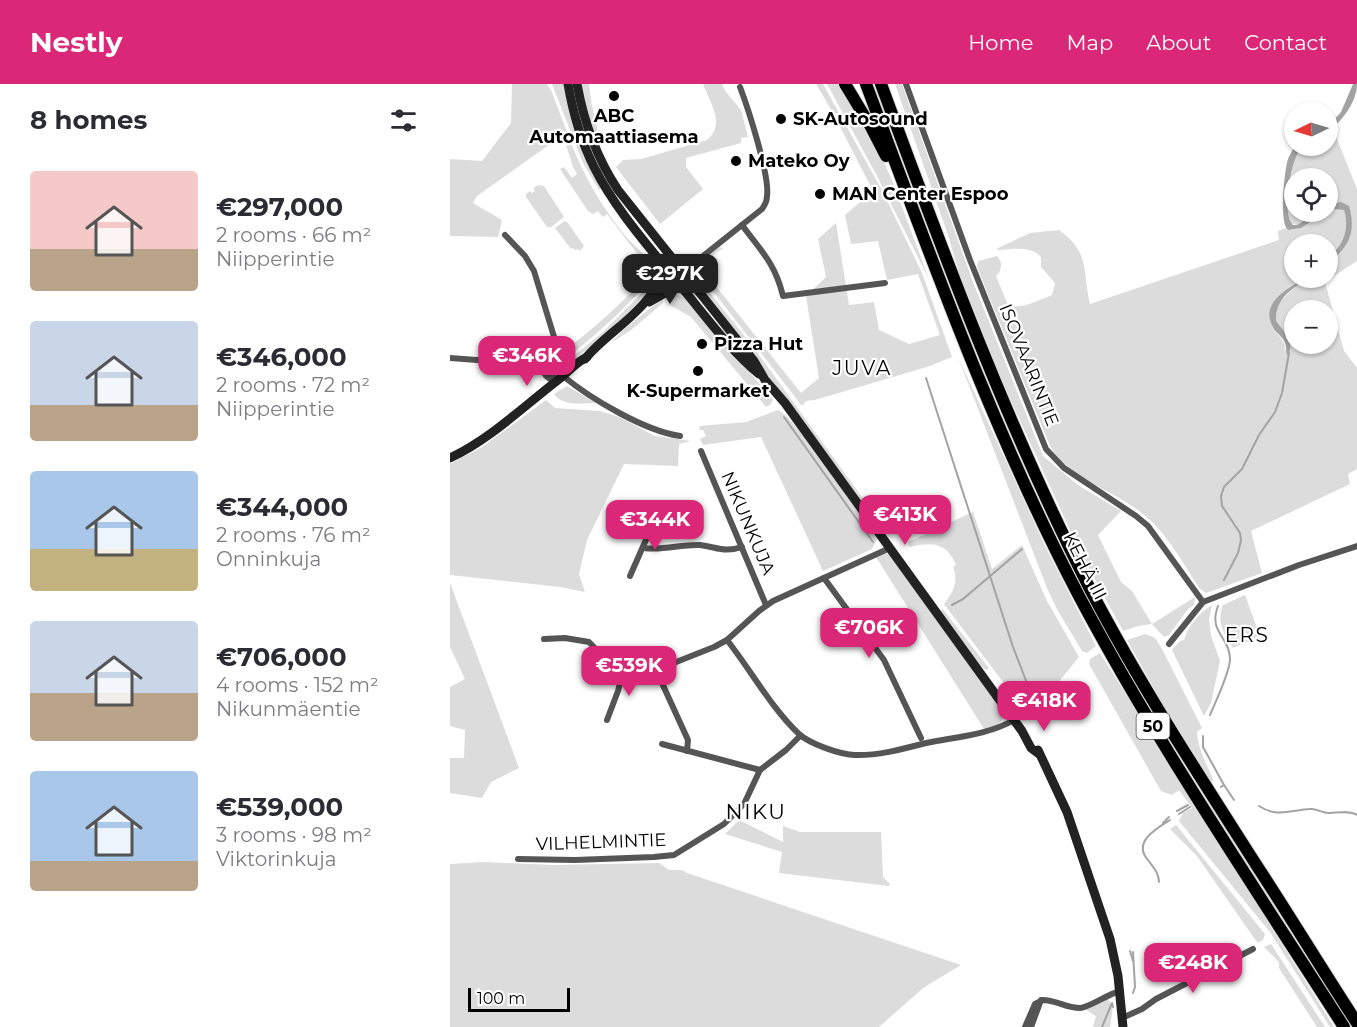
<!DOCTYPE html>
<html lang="en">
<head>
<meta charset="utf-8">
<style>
	body { margin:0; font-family:Montserrat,sans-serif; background:#f7f7f7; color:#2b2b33; height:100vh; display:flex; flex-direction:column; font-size:22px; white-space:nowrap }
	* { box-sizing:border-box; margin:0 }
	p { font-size:20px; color:#7c7c81 }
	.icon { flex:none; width:33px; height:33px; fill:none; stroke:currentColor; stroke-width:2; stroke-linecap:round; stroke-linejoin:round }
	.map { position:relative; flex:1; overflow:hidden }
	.side { display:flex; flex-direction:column; background:#fff; width:450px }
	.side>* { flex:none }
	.needle { width:39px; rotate:265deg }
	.buttons { position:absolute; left:834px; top:18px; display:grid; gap:12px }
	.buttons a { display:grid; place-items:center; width:54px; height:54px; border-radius:50%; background:#fff; box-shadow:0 2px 4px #0004; font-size:30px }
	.scale { position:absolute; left:18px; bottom:15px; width:102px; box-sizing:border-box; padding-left:6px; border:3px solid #000; border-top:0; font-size:16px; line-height:21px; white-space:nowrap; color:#000; -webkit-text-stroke:4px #fff; paint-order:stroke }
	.price { position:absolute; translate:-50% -51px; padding:0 14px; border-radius:12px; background:#db2777; color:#fff; font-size:20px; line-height:39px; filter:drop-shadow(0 2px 3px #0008) }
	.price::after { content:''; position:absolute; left:50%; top:36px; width:18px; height:14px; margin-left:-9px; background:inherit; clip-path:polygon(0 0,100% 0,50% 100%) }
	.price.active { background:#222; color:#fff }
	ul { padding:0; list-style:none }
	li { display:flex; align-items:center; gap:18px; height:150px; padding:0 30px }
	li span { display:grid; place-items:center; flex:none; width:168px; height:120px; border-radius:6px; color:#555 }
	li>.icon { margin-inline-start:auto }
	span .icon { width:72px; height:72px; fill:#fffc; stroke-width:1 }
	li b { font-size:26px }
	h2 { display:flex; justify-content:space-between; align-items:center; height:72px; padding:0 30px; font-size:26px }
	header { display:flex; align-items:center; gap:36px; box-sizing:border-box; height:84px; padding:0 30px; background:#db2777; color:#fff }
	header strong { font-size:28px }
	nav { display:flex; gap:33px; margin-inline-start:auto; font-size:21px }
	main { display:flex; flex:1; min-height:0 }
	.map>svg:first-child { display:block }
	.green { fill:#dcdcdc; fill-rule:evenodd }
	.water { fill:#a3a3a3 }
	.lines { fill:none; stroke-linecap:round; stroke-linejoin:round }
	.stream { stroke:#a3a3a3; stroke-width:2 }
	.highway-casing { stroke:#dbdbdb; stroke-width:14 }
	.street { stroke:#555; stroke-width:6 }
	.secondary { stroke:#222; stroke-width:9 }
	.highway { stroke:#000; stroke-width:12 }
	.poi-dot { fill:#000; stroke:#fff; stroke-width:2 }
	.labels { text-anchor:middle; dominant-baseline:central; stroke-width:4.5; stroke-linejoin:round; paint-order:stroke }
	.shield { fill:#fff; stroke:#4c4c4c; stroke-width:1.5 }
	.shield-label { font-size:16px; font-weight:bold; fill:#000 }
	.poi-label { font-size:18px; font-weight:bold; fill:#000; stroke:#fff; text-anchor:start }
	.street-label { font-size:18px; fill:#000; stroke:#fff }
	.neighbourhood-label { font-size:20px; letter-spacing:1.5px; fill:#000; stroke:#fff }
	.quarter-label { font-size:21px; letter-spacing:1.5px; fill:#000; stroke:#fff }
</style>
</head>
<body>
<header>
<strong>Nestly</strong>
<nav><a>Home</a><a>Map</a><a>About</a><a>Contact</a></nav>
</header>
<main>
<section class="side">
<h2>8 homes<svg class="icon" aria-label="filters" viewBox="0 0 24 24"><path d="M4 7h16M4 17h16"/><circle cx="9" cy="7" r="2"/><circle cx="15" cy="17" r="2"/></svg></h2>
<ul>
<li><span style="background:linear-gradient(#f6c9c9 65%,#b9a48a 0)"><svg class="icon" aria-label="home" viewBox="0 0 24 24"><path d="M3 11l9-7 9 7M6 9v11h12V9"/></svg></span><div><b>€297,000</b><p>2 rooms · 66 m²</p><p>Niipperintie</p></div></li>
<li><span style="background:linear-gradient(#c9d6e8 70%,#b9a48a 0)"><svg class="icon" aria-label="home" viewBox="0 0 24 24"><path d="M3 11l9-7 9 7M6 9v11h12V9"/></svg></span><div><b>€346,000</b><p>2 rooms · 72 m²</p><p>Niipperintie</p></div></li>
<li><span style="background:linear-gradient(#a9c7e8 65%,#c2b280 0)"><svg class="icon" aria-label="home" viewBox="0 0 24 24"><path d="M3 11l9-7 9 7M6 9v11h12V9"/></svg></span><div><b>€344,000</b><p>2 rooms · 76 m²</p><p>Onninkuja</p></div></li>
<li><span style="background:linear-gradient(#c9d6e8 60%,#b9a48a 0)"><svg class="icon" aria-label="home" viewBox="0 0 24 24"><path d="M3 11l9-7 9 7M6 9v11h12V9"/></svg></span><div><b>€706,000</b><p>4 rooms · 152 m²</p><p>Nikunmäentie</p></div></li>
<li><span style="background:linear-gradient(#a9c7e8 75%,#b9a48a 0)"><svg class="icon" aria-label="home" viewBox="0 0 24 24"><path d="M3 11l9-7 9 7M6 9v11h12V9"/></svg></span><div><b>€539,000</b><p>3 rooms · 98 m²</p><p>Viktorinkuja</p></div></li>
</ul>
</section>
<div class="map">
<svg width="907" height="943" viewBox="0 0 907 943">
	<rect width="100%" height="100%" fill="#fff"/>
	<g class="green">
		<polygon points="62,0 97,0 101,6 117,48 27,112 23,119 52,136 48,153 0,152 0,75 32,77 61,39"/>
		<path d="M102,0H115C123,43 128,66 151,104L149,106L133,79Z"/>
		<path d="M131,0H139L141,17L151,62C138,49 134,18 131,0Z"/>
		<path d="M253,0H272L276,8L291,26L298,53L291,54V59L236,74V83L253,105L210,140L166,83L173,76L191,75L257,56C276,41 260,18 253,0Z"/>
		<polygon points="366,0 373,0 433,108 472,189 502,273 480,282 365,316 356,317 352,322 246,185 252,177 269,163 273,164 253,179 253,186 351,309 369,294 356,212 376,193 368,155 386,139 399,221 424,218 429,246 459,260 490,251 468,190 437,196 428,157 401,160 395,131 423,107 382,27"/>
		<polygon points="377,0 390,0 428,65 442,96 479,195 426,90"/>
		<path d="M422,0H426C485,162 545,323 620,478L904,943H900C803,790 699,640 618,478C540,324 482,161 422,0Z"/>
		<polygon points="445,0 452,0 523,198 593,372 628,401 671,427 648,451 671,498 682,507 702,540 745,513 744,521 738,525 719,551 714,553 702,540 688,542 673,547 629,466 547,286 510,192 497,148"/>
		<path d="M883,45L907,105V177L875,198L894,267L907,284V385L898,390L900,400L801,447L812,489L756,509L749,504C733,479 717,449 693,430C665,407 618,394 600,362L527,183L528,177L547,172C553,178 552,186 546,192L558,221C571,226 589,216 602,211L605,199L591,183V173C581,162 564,165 549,166L546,165L580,149L609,146C641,169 632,187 640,220L829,156L828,147L835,144L838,146L851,144L882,125L894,126C900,145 893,163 878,173V160H844V194H856C835,206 810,218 826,247C830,255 836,257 835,267L840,259L838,253L825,237L827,224L830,218L846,202L855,199L862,194H878V179C897,166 903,153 901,129L883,119L878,121V94H844V128H868L847,141L841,139C833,120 841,85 848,66L852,62H878V49ZM844,226H878V260H844Z"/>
		<path d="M116,53L119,54C129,80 142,106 158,129C164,137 171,147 178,155C188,165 200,174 203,188C199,205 122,274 105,281L102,280V275L112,261L116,265C145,244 173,218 198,191L192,182L195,180L157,130L153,133L148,127L143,130L138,127L110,85L114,83L122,94L127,90L123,83L114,54Z"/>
		<polygon points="88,101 94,102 114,133 101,143 97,143 76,113 76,110 80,107 82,109 85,107 83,105"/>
		<polygon points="115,137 118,139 134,162 130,167 128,165 125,166 123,164 121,165 105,144"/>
		<polygon points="244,189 304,264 438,449 435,451 339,319 246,201"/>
		<polygon points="201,200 205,203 156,250 123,277 121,274 153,248"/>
		<polygon points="224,210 235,214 322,314 323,316 320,321 316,323 241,233 218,220 222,218 219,212"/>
		<polygon points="213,214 213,219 181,246 161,259 173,246"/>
		<polygon points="508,273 596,464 646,562 637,569 632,567 608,527 597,504"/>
		<path d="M117,302L146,319C132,319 113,323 104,310Z"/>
		<polygon points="96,316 105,324 150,327 169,333 205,352 241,357 229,360 228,382 174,380 137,456 129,490 135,508 110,503 0,491 0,380 32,363"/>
		<path d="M328,326C344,331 413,434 427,455L422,465L373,487L311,353L253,361L250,355L256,352L253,346H249L250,342L296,338Z"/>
		<path d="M523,428L542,485L572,461L597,517L629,573L596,613L591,617L572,623L494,520C503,509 509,497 503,483L506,481C496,458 483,458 459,463L458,458Z"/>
		<path d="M434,469L439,470L443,475L554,630C553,641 543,642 534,645L426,473Z"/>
		<polygon points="0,499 69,684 41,698 32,714 0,709 0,674 14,674 15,646 0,642 0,603 15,595 0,563"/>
		<path d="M795,511L810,552L783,564C774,549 766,539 773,521Z"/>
		<path d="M762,521L759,535L761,552L770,577L761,619L754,632L722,566L730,557L734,556C738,542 750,528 762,521Z"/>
		<polygon points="492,524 538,583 538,585 536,586 527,579 491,529"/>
		<path d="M695,550L705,554L711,563L752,644L747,648C748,665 756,679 763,695L762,699L717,628L677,556Z"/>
		<polygon points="650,569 884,943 880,943 820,848 729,737 733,729 742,724 729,706 722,711 711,707 639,580 640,575"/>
		<polygon points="289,736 333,758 333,742 350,748 431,748 433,793 440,800 439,802 329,789 332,768 275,750"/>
		<polygon points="726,741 815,850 813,856 808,859 804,854 747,772 720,745"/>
		<polygon points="33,778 104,781 209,779 219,786 232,786 237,789 511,881 473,904 429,943 0,943 0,780"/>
		<polygon points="821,860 875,943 867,943 829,884 829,878 814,863"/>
		<polygon points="657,913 663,923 660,943 643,943 646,932 636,926"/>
	</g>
	<g class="water">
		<path d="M903,0H907C907,19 891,37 878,49V42L891,28Z"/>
		<path d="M845,62H852C841,74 831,129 843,141H847L868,128H876L851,144L838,146C829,138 834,92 837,79C838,73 842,67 845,62Z"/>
		<path d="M891,118L899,122C907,148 898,165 878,179V173C893,163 900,145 894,126L882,125L878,127V121Z"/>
		<path d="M856,194H862C857,199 850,199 845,203C833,212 825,222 826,237C834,248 845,257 838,272C835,267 837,264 835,259C833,253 826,249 823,243C809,219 839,203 856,194Z"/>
	</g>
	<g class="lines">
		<g class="stream">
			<polyline points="476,294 563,563 582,612"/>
			<polyline points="334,333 423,458"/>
			<polyline points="774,496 788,469 791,456 790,449 772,422 771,412 774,403 792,385 809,351 825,328 832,309 839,269"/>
			<polyline points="502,521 513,515 572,465"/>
			<path d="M760,631C765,619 781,586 780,574C779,552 758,548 768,522"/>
			<polyline points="753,652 753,663 774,701 771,703"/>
			<polyline points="774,701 784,716"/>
			<path d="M809,722C827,734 841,726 860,725C866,724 872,729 879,729C888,729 899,726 907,731"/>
			<polyline points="727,727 738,721"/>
			<polyline points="729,730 740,723"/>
			<polyline points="713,739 719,733"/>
			<path d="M709,798C709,789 703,783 698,776C682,758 707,744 720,736"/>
			<polyline points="680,867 683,877"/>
			<polyline points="683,909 685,903 683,868"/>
			<polyline points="652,943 662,919 663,923"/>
		</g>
		<g class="highway-casing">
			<g id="highway">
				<polyline points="395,0 421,43 436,72"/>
				<path d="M416,0C481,173 543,348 629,512C708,661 803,801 894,943"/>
				<path d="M431,0C494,171 557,342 640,505C690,601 749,691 807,782C841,834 873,887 907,939"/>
			</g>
		</g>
		<g class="street">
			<polyline points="456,0 520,176 596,365 614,384 686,432 698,442 753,518"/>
			<path d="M292,141C311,167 325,179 333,212L435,199"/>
			<path d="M55,151L75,172L84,187L105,256C105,266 96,272 92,281"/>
			<path d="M233,188L312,125C315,121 317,117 317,112C320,92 298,24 290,3"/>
			<path d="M0,274L92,281C100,285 103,289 106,298"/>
			<path d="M92,281C93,291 97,294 106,298"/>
			<path d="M113,292C141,315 195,347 230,352"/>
			<polyline points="251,367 316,521"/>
			<path d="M194,464C213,467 231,460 250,461C267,463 274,469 292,463"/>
			<polyline points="180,492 206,433"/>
			<polyline points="374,494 434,576 471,654"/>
			<polyline points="94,555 115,554 139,558 159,579 206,586 264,563 277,556 309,527 323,517 440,464"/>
			<path d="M277,556C300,585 322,625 349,650C360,660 389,670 404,671C427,672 453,665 476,659C505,653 538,651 564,636"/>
			<polyline points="719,560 753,518 849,481 907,462"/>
			<polyline points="206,586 238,656 237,667"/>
			<polyline points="157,636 168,607 174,582"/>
			<polyline points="212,660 310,686"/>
			<polyline points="68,775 125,776 204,773 224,771 274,740 294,720 310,686 336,666 350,652"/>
			<polyline points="672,934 692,925 706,915 803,865"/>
			<polyline points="575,943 585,920 589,918"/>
			<path d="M581,943L591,916C604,915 616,924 630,924C638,924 658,910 670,907"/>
		</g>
		<g class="secondary">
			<path d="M118,0C123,29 131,57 144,83C166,127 202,166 233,205C257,234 280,266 309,290"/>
			<path d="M127,0C134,39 146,73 168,106L304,277L315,296L335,319L572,647L581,664L589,670"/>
			<polyline points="199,218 213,210 230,192"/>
			<path d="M135,275C152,254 178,239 196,217C205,207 214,193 227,189"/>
			<path d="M0,374C40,355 73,323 108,296C118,288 125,279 137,273"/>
			<polyline points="588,666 617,728 660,855 668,892 673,943"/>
		</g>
		<use href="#highway" class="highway"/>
	</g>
	<g class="poi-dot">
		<circle cx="164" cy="12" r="6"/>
		<circle cx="331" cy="35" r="6"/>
		<circle cx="286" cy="77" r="6"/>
		<circle cx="370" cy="110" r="6"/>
		<circle cx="252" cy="260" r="6"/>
		<circle cx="248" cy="287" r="6"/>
	</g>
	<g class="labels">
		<rect class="shield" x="686.5" y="629" width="33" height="26" rx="4.5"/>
		<g class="shield-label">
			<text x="703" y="642">50</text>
		</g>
		<g class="poi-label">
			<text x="164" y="32" text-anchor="middle">ABC<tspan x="164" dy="21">Automaattiasema</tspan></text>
			<text x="343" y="35">SK-Autosound</text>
			<text x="298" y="77">Mateko Oy</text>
			<text x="382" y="110">MAN Center Espoo</text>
			<text x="264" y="260">Pizza Hut</text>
			<text x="248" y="307" text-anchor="middle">K-Supermarket</text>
		</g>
		<g class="street-label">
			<text transform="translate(579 281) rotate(68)">ISOVAARINTIE</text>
			<text transform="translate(298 439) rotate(67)">NIKUNKUJA</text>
			<text transform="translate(635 482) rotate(63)">KEHÄ III</text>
			<text transform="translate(151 758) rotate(-2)">VILHELMINTIE</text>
		</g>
		<g class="neighbourhood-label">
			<text x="412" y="284">JUVA</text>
			<text x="797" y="551">ERS</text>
		</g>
		<g class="quarter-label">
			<text x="306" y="727">NIKU</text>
		</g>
	</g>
</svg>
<div class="buttons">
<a><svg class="needle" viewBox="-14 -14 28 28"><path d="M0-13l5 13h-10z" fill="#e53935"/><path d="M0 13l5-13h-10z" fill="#7c7c81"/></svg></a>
<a><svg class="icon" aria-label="locate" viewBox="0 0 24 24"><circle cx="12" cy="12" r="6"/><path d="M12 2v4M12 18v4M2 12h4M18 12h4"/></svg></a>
<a>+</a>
<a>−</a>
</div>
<div class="scale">100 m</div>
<b class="price active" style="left:220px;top:221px">€297K</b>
<b class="price" style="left:77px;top:303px">€346K</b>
<b class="price" style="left:455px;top:462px">€413K</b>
<b class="price" style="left:205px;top:467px">€344K</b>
<b class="price" style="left:419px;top:575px">€706K</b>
<b class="price" style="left:179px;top:613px">€539K</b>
<b class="price" style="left:594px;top:648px">€418K</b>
<b class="price" style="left:743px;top:910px">€248K</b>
</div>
</main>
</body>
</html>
